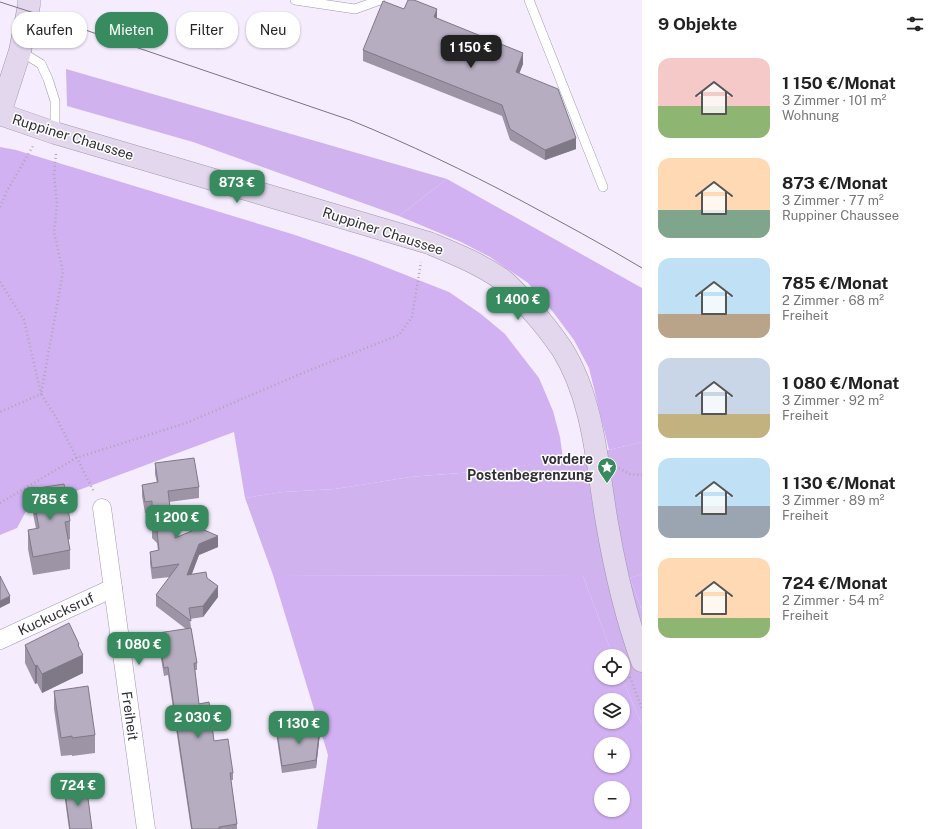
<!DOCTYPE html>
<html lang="de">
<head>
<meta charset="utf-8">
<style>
	body { margin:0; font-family:"Public Sans",sans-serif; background:#f6f6f6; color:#222; height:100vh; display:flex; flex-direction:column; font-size:15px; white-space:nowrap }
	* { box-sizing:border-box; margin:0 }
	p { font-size:13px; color:#767676 }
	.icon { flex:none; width:22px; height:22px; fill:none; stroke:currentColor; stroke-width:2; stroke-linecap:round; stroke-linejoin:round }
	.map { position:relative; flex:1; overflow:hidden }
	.details { display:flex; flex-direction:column; background:#fff; width:300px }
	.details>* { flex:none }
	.guide { position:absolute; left:12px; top:12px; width:380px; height:36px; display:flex; gap:8px }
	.buttons { position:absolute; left:594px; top:649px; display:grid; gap:8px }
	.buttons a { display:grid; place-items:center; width:36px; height:36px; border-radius:50%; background:#fff; box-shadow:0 1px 3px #0004; font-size:20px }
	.price { position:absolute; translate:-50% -34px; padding:0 9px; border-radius:8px; background:#378b5e; color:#fff; font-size:13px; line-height:26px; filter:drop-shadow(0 1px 2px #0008) }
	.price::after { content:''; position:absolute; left:50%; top:24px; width:12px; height:9px; margin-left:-6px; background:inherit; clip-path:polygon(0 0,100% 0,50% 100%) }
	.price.active { background:#222; color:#fff }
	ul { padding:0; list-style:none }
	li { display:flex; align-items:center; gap:12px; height:100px; padding:0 16px }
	li span { display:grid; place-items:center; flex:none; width:112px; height:80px; border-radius:12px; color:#555 }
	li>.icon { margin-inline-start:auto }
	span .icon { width:48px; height:48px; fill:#fffc; stroke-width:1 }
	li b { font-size:17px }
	h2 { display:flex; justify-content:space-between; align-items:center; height:48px; padding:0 16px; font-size:17px }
	.tag { padding:0 14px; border-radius:16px; background:#fff; box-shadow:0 1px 3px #0004; font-size:14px; line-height:36px }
	.tag.active { background:#378b5e; color:#fff }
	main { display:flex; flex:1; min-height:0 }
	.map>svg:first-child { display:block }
	.green { fill:#d0b2ee }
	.forest { fill:#d1b1f2; fill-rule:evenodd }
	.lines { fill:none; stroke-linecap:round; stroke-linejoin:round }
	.lane-casing { stroke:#a097ab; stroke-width:10 }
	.street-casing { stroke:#a097ab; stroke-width:19 }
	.secondary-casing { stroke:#a097ab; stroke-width:23 }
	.path { stroke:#ada6b4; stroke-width:2.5; stroke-dasharray:1 3; stroke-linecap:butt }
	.lane { stroke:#fff; stroke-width:9 }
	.street { stroke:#fff; stroke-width:18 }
	.secondary { stroke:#e2d7ed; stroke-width:22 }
	.tram { stroke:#7a7580; stroke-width:1 }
	.wall { fill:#9d95a6 }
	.shaded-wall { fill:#7f7987 }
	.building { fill:#b6adc1; stroke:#7f7987 }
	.labels { text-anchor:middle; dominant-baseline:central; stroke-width:3; stroke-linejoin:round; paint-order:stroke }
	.street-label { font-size:14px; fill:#322e36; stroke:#fff }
	.poi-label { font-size:14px; font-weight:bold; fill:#322e36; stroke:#fff; text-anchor:end }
</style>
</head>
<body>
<main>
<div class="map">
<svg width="642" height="829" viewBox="0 0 642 829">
	<rect width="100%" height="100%" fill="#f5edfe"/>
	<g class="green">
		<polygon points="66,69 447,179 399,216 193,142 67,106"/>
		<polygon points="642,442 642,574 630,578 642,611 642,725 622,678 623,678 623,656 613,656 583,576 273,575 245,498 283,492 335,489 410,477 498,470 609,450"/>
	</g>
	<g class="forest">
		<polygon points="0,147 16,150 292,234 365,259 449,292 481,314 505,334 539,378 553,411 560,437 563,459 498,470 410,477 335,489 283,492 245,498 234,432 63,496 31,502 17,528 0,535"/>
		<polygon points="447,179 642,288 642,442 609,450 589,368 574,340 553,312 528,283 490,257 461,242 399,216"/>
		<polygon points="642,574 642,611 630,578"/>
		<path d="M273,575L583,576L613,656H601V678H622L642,725V829H317L328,755ZM601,700H623V722H601ZM601,744H623V766H601ZM601,788H623V810H601Z"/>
	</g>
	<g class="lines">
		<g class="lane-casing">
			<g id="lane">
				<polyline points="295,0 355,9 380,0"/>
				<polyline points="529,0 603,187"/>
				<polyline points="20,51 41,64 48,79 55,101 55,133"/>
			</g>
		</g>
		<g class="street-casing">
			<g id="street">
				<polyline points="102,508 146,829"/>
				<polyline points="0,640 113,588"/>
			</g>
		</g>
		<g class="secondary-casing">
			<g id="secondary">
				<polyline points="0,113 20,51 29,5 29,0"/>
				<path d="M0,114L55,133L429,243C453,253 478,263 500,278C513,287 523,301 534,313C544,324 553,336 562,349C594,400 597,465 607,523C615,570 626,617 642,661"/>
			</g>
		</g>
		<g class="path">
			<polyline points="56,154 54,175 57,204 54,232 63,272 41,394 56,417 94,492"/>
			<polyline points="0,207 7,191 33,146"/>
			<polyline points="0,282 24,320 41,394 0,412"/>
			<polyline points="619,468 629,474 642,475"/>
			<polyline points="0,503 76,458 186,423 305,372 399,335 412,317 421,262"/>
			<polyline points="630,677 642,709"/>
		</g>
		<use href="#lane" class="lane"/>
		<use href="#street" class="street"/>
		<use href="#secondary" class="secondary"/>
		<path class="tram" d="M0,2L53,19L350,120C409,144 465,171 520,200C561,222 602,244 642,268"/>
	</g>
	<g class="wall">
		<polygon points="404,9 437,19 523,64 519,73 576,149 545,160 510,140 502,116 363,61 363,50"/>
		<polygon points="155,463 199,487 199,498 169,502 172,524 176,538 206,531 218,547 199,555 192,574 207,578 218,597 203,617 190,619 191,628 197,663 197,670 195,670 199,704 214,741 233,773 233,780 231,780 237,824 237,829 191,829 168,675 164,676 158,641 158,633 186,629 156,606 156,595 170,577 152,579 150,563 150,552 158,551 157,543 152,538 152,512 145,513 142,496 142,485 157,483 155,474"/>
		<polygon points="32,489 70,521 70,539 68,540 70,550 70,569 33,575 28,549 28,530 36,529 32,508"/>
		<polygon points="25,645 79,648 83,673 42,693 37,683 35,684 25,663"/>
		<polygon points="54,691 95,735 95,753 72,756 72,755 61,756 54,709"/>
		<polygon points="277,732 320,733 316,768 282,773 277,739"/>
		<polygon points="64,786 92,829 69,829 64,793"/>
	</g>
	<g class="shaded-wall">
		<polygon points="437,9 437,20 434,17"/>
		<polygon points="523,53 523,64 516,82 516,72"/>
		<polygon points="576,138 576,149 545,160 545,150"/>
		<polygon points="218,536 218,547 199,555 187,586 187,575 199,544"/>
		<polygon points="218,586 218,597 203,617 203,606"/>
		<polygon points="10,596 10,603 0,608 0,601"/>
		<polygon points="79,644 79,657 83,655 83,673 42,693 42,674"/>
		<polygon points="37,665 37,683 35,684 35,666"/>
		<polygon points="320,725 320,733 316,768 316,760"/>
	</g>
	<g class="building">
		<polygon points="408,0 414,0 437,9 434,17 523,53 516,72 558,89 576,138 545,150 510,129 502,105 363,50 383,1 404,9"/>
		<polygon points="194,458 199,487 168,491 172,524 176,525 175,538 206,525 204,530 218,536 199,544 187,575 206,572 207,578 218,586 203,606 189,608 191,621 156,595 179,564 152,568 150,552 159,550 157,531 152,527 152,501 145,502 142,485 158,482 155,463"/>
		<polygon points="64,484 70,521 65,522 70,550 33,557 28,530 39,528 32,489"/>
		<polygon points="0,576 10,596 0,601"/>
		<polygon points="69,623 79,644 78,645 83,655 42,674 37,665 35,666 25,645"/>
		<polygon points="191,628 197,663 194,663 199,704 209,702 214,741 228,739 233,773 230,773 237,824 219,827 219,829 192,829 168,667 164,668 158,633"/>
		<polygon points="88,686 95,735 72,738 72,736 61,738 54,691"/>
		<polygon points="320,725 316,760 282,766 277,732"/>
		<polygon points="86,783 92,829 70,829 64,786"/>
	</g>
	<defs>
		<g id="sight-pin" transform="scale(1)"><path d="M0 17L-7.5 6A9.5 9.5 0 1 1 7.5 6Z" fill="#378b5e" stroke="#fff"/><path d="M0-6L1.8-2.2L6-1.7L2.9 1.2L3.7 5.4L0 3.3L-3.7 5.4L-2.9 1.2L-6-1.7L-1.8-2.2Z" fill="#fff"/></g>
	</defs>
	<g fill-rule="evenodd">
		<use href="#sight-pin" x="607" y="467"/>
	</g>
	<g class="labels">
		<g class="street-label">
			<text transform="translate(73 137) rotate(17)">Ruppiner Chaussee</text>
			<text transform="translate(383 231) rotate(18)">Ruppiner Chaussee</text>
			<text transform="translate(56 614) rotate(-25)">Kuckucksruf</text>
			<text transform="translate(130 716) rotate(82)">Freiheit</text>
		</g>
		<g class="poi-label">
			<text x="593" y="459">vordere<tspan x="593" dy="16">Postenbegrenzung</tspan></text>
		</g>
	</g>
</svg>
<div class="buttons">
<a><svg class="icon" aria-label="locate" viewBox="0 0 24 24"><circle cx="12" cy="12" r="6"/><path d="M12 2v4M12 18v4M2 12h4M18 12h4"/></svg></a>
<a><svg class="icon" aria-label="layers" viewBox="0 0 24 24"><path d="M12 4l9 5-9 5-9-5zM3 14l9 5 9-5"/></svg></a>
<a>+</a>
<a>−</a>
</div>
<b class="price active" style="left:471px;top:69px">1 150 €</b>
<b class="price" style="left:237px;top:204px">873 €</b>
<b class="price" style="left:518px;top:321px">1 400 €</b>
<b class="price" style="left:50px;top:521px">785 €</b>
<b class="price" style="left:177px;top:539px">1 200 €</b>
<b class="price" style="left:139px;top:666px">1 080 €</b>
<b class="price" style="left:198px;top:739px">2 030 €</b>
<b class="price" style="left:299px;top:745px">1 130 €</b>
<b class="price" style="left:78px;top:807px">724 €</b>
<div class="guide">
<a class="tag">Kaufen</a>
<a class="tag active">Mieten</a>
<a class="tag">Filter</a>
<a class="tag">Neu</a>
</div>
</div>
<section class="details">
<h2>9 Objekte<svg class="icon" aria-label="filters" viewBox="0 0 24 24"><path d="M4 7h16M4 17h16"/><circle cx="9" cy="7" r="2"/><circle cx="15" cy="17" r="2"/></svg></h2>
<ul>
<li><span style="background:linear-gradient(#f6c9c9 60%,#8fb573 0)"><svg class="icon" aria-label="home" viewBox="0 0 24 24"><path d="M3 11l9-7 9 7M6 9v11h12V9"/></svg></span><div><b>1 150 €/Monat</b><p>3 Zimmer · 101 m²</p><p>Wohnung</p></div></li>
<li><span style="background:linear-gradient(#ffd9b3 65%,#7fa58c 0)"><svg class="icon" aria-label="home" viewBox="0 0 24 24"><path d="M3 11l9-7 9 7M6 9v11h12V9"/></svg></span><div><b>873 €/Monat</b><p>3 Zimmer · 77 m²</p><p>Ruppiner Chaussee</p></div></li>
<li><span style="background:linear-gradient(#bfe0f5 70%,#b9a48a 0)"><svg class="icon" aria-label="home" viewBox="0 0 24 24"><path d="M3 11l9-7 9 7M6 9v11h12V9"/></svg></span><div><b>785 €/Monat</b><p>2 Zimmer · 68 m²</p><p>Freiheit</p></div></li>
<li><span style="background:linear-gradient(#c9d6e8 70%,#c2b280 0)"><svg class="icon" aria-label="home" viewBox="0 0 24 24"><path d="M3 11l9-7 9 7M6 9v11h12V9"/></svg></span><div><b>1 080 €/Monat</b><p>3 Zimmer · 92 m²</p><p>Freiheit</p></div></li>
<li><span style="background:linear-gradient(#bfe0f5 60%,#9aa5b1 0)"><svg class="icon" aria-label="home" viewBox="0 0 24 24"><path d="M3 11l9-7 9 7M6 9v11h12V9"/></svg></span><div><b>1 130 €/Monat</b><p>3 Zimmer · 89 m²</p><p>Freiheit</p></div></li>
<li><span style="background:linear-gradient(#ffd9b3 75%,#8fb573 0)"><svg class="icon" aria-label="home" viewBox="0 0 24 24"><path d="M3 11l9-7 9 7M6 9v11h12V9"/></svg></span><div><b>724 €/Monat</b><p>2 Zimmer · 54 m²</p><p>Freiheit</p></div></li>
</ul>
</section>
</main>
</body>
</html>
